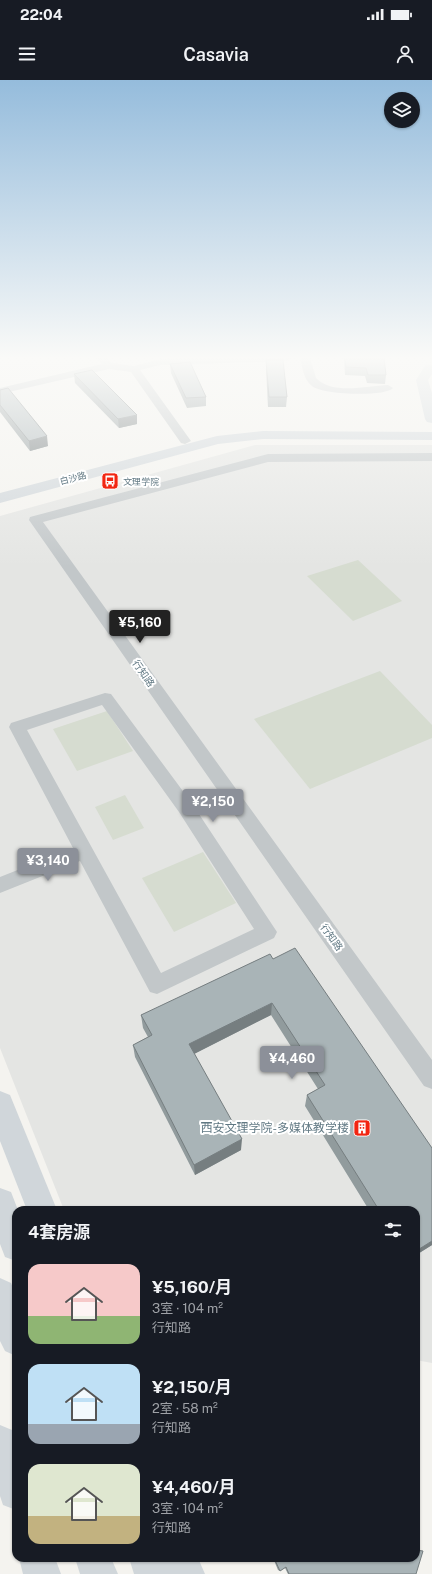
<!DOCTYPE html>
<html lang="zh">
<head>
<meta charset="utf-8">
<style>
	body { margin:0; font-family:"Public Sans","Noto Sans SC",sans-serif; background:#242831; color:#f1f3f6; height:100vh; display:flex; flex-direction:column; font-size:15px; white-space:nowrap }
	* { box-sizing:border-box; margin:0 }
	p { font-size:13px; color:#9ea1a6 }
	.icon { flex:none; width:22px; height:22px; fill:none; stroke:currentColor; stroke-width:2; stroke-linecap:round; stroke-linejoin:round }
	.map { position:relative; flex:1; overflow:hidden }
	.sheet { position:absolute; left:12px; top:1126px; width:408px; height:356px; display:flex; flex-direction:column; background:#171b24; border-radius:12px; box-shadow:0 1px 3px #0004 }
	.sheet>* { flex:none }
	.fabs { position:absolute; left:384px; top:12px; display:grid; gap:8px }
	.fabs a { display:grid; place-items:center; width:36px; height:36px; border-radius:50%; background:#171b24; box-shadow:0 1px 3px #0004; font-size:20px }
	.price { position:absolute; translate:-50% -34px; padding:0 9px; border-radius:4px; background:#8c9099; color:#fff; font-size:13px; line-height:26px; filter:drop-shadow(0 1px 2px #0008) }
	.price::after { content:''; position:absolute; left:50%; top:24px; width:12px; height:9px; margin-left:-6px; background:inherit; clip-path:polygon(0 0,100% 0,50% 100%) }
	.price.selected { background:#222; color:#fff }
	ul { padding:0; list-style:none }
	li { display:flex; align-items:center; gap:12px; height:100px; padding:0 16px }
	li span { display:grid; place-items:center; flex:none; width:112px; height:80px; border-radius:12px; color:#555 }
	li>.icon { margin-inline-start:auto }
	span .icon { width:48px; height:48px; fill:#fffc; stroke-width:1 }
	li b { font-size:17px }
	h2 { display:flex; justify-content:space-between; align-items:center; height:48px; padding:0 16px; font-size:17px }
	.status { display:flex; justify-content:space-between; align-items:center; height:28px; padding:0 20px; background:#171b24; direction:ltr }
	.status svg { height:11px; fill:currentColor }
	header { display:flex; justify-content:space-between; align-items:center; height:52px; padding:0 16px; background:#171b24; font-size:18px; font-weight:600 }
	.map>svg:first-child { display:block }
	.built { fill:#e4e5e3 }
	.green { fill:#d6dcd0 }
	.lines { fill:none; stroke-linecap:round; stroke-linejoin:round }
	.street { fill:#c2c7c9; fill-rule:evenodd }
	.secondary { fill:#d0d6da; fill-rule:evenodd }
	.wall { fill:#919b9d }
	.shaded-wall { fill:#767e80 }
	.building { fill:#a9b4b7; stroke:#767e80 }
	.labels { text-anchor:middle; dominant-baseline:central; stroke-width:4; stroke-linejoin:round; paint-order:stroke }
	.far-street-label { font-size:9px; fill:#607883; stroke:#fff }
	.far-poi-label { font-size:9px; fill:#607883; stroke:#fff; text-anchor:start }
	.street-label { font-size:10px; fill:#607883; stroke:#fff }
	.near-poi-label { font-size:12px; fill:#607883; stroke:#fff; text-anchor:end }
</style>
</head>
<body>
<div class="status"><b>22:04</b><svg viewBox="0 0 49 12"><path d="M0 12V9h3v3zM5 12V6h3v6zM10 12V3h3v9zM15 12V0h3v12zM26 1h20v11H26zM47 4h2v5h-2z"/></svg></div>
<header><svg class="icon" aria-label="menu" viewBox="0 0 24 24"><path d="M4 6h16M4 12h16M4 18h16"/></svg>Casavia<svg class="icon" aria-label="person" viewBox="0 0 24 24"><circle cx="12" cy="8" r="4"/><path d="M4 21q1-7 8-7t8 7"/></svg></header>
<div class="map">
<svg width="432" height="1494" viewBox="0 0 432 1494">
	<rect width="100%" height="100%" fill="#f4f3ef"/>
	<polygon class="built" points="255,365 432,365 432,1283 416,1280 416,1130 64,1130 0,968 0,436"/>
	<g class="green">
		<polygon points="358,480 402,521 353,541 307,496"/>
		<polygon points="380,591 432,645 432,658 310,709 254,639"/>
		<polygon points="107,631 133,671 77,691 53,649"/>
		<polygon points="125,715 144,748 113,760 95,727"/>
		<polygon points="203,772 236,823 174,852 142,798"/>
	</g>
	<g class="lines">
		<g class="street">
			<polygon points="97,278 107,278 112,283 134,286 160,279 291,278 286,281 160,285 140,290 191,361 185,364 181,363 131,292 109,289 0,314 0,308 102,284"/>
			<path d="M300,278H310L316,298C332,315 367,306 388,305L393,308C386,317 322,315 312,306C303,299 303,288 300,278Z"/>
			<polygon points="432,373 432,381 268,382 43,442 432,980 432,1009 424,1006 29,440 30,437 268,374"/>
			<path d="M105,613L111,614L191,722L277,852L274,858L157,914L150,912L80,781L0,813V797L73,768L9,647L11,643ZM102,625L179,732L254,849L161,893L27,650Z"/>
		</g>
		<g class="secondary">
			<polygon points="429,285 432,286 432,294 428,300 432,313 432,343 427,342 425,339 416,300 425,286"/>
			<polygon points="263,351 432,352 432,360 263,359 218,364 0,423 0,413 217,356"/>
			<polygon points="0,1011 10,1015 57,1130 27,1130 0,1061"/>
			<polygon points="0,1108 11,1112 18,1130 16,1130 16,1181 5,1177 0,1164"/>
			<polygon points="0,1198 11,1203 16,1215 16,1276 5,1271 0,1261"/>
			<polygon points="0,1345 12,1350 16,1359 16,1430 3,1425 0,1416"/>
			<polygon points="19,1478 55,1478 61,1494 23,1494"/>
			<polygon points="75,1478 111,1478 118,1494 80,1494"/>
			<polygon points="129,1478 198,1478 205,1494 134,1494"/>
		</g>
	</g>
	<g class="wall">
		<polygon points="344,278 384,278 386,295 385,304 367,303 365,296 345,295"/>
		<polygon points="266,280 287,317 286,327 268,327 266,289"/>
		<polygon points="170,284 206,317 206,326 187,328 171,293"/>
		<polygon points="74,294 137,344 119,348 75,303"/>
		<polygon points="0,310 48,366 30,371 0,332"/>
		<polygon points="273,879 432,1068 432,1165 416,1175 416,1130 369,1130 305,1026 307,1015 318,1009 271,935 194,974 241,1070 195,1095 135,977 133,965 148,957 143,948 141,935"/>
		<polygon points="273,1478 416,1478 416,1494 288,1494 285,1488 280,1491 278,1490"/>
	</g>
	<g class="shaded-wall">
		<polygon points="137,335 137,344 119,348 118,339"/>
		<polygon points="47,356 48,366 30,371 29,361"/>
		<polygon points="272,923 271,935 190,976 189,964"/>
		<polygon points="242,1059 241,1070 195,1095 194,1085"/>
		<polygon points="432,1161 432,1165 416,1175 416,1171"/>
	</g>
	<g class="building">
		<polygon points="345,278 384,278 386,295 368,295 366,288 346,287"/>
		<polygon points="266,280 283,280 287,317 269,317"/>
		<polygon points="190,282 206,317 186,318 170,284"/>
		<polygon points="92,290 137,335 118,339 74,294"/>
		<polygon points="8,308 47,356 29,361 0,325 0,310"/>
		<polygon points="295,868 432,1068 432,1161 416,1171 416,1130 379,1130 307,1015 325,1005 272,923 189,964 242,1059 194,1085 133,965 152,955 141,935 270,874 273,879"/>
		<polygon points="416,1470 423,1471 416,1494 289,1494 286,1487 280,1491 274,1478 416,1478"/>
	</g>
	<linearGradient id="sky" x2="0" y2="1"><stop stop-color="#95bcdc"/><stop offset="0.57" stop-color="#fafaf8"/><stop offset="1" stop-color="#fafaf8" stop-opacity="0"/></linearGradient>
	<rect width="432" height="487" fill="url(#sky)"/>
	<defs>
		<g id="bus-square" transform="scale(0.9)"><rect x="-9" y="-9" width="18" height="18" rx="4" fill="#f22511" stroke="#fff"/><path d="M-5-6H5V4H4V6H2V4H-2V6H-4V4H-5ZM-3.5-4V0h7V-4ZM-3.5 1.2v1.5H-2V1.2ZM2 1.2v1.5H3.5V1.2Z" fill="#fff"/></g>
		<g id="building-square" transform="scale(0.9)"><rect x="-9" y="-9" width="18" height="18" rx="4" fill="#f22511" stroke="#fff"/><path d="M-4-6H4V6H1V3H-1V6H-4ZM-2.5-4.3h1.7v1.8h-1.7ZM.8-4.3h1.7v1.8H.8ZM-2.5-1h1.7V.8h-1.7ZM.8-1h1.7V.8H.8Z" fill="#fff"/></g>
	</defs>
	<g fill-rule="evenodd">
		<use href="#bus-square" x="110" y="401"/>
		<use href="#building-square" x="362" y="1048"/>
	</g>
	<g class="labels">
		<g class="far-street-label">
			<text transform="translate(73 398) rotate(-15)">白沙路</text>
		</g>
		<g class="far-poi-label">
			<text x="123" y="401">文理学院</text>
		</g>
		<g class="street-label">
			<text transform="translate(144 593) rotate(55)">行知路</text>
			<text transform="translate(332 857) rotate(54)">行知路</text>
		</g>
		<g class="near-poi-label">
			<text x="349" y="1048">西安文理学院-多媒体教学楼</text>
		</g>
	</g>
</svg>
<div class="fabs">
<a><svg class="icon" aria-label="layers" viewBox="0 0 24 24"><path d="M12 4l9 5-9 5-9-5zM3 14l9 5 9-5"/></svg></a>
</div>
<b class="price selected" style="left:140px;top:564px">¥5,160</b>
<b class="price" style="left:213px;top:743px">¥2,150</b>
<b class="price" style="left:48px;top:802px">¥3,140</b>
<b class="price" style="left:292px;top:1000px">¥4,460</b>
<section class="sheet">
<h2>4套房源<svg class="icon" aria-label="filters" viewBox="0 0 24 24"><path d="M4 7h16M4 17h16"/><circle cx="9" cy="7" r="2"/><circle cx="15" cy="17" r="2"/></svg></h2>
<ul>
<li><span style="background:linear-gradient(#f6c9c9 65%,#8fb573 0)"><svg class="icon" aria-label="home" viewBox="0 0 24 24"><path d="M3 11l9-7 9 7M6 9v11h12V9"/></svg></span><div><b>¥5,160/月</b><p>3室 · 104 m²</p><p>行知路</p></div></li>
<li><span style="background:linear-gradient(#bfe0f5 75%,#9aa5b1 0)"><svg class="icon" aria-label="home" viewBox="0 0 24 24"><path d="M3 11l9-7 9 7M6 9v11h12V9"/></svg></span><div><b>¥2,150/月</b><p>2室 · 58 m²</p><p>行知路</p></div></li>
<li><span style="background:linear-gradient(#dfe7d0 65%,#c2b280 0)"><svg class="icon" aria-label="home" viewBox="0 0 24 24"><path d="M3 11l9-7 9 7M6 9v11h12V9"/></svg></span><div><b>¥4,460/月</b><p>3室 · 104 m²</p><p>行知路</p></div></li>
</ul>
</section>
</div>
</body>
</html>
